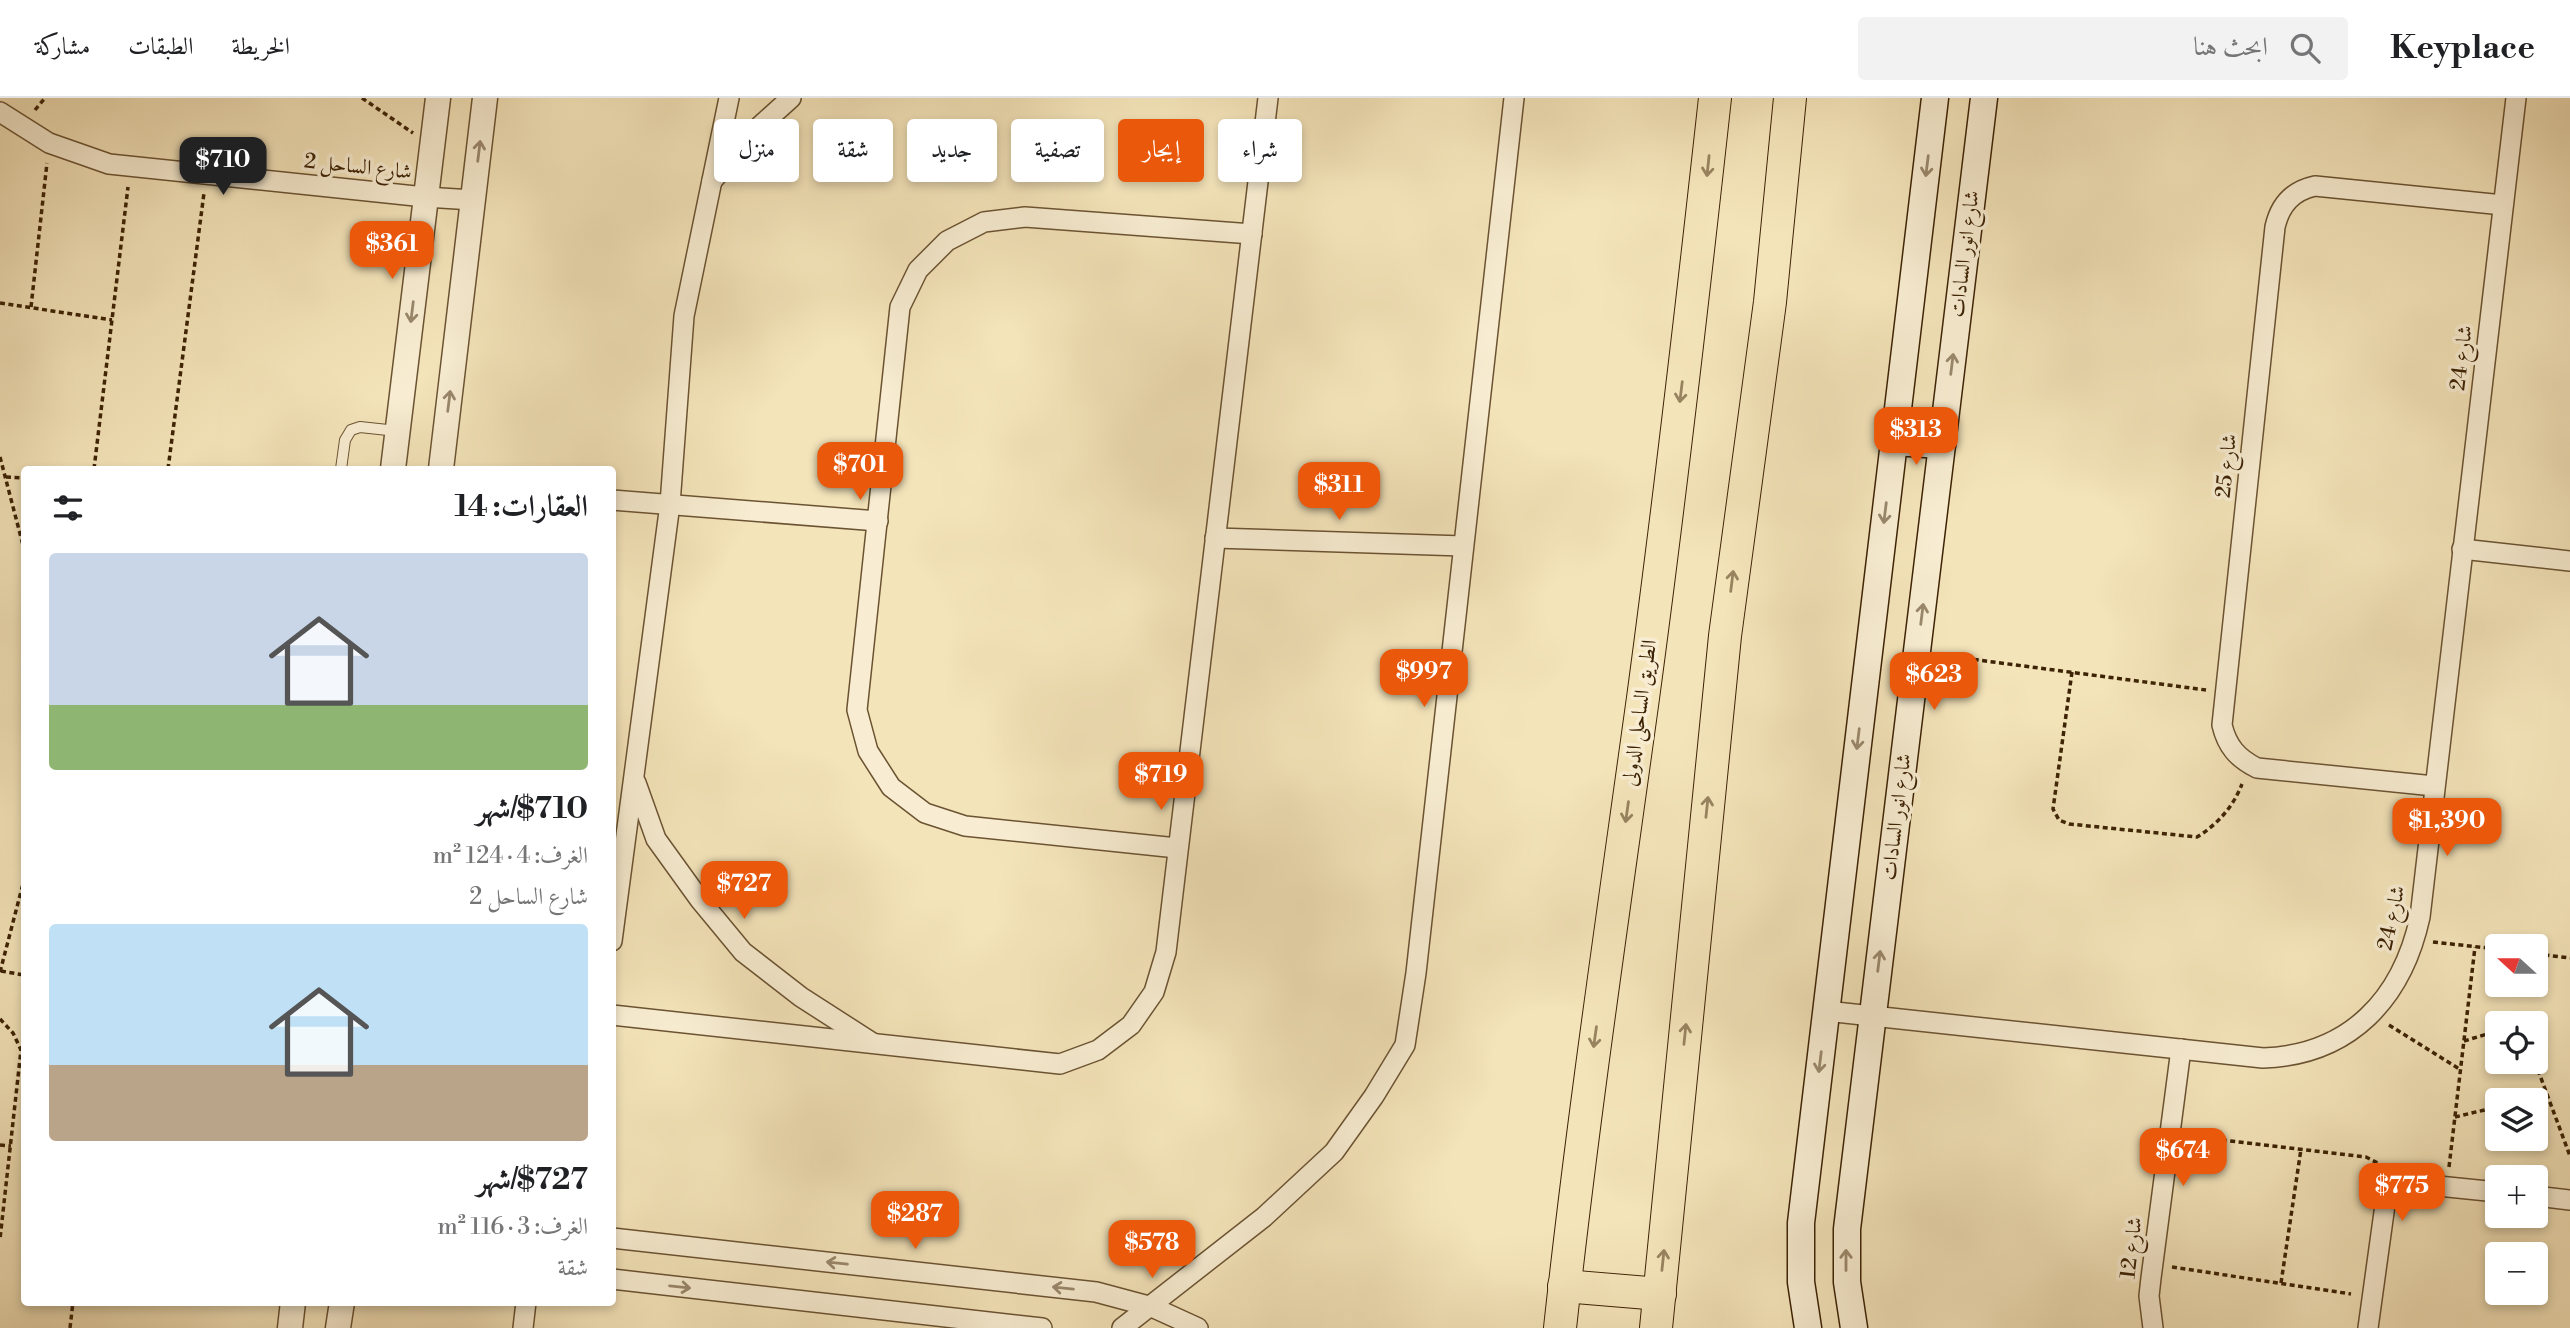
<!DOCTYPE html>
<html lang="ar">
<head>
<meta charset="utf-8">
<style>
	body { margin:0; font-family:"Libre Bodoni",Amiri,serif; background:#f2f2f2; color:#202124; direction:rtl; height:100vh; display:flex; flex-direction:column; font-size:26px; white-space:nowrap }
	* { box-sizing:border-box; margin:0 }
	p { font-size:23px; color:#757577 }
	.icon { flex:none; width:38px; height:38px; fill:none; stroke:currentColor; stroke-width:2; stroke-linecap:round; stroke-linejoin:round }
	.map { position:relative; flex:1; overflow:hidden; direction:ltr }
	.details { position:absolute; left:21px; top:368px; width:595px; height:840px; display:flex; flex-direction:column; background:#fff; border-radius:7px; box-shadow:0 4px 10px #0003; direction:rtl }
	.details>* { flex:none }
	.banner { position:absolute; left:637px; top:21px; width:665px; height:63px; direction:rtl; display:flex; gap:14px }
	.needle { width:46px; rotate:291deg }
	.fabs { position:absolute; left:2485px; top:836px; display:grid; gap:14px }
	.fabs a { display:grid; place-items:center; width:63px; height:63px; border-radius:7px; background:#fff; box-shadow:0 4px 10px #0003; font-size:35px }
	.price { position:absolute; translate:-50% -60px; padding:0 16px; border-radius:14px; background:#ea580c; color:#fff; font-size:23px; line-height:46px; filter:drop-shadow(0 2px 4px #0008) }
	.price::after { content:''; position:absolute; left:50%; top:42px; width:21px; height:16px; margin-left:-10px; background:inherit; clip-path:polygon(0 0,100% 0,50% 100%) }
	.price.on { background:#222; color:#fff }
	ul { padding:0; list-style:none }
	li { display:grid; align-content:center; gap:14px; height:371px; padding:0 28px }
	li span { display:grid; place-items:center; height:217px; border-radius:7px; color:#555 }
	li>.icon { margin-inline-start:auto }
	span .icon { width:126px; height:126px; fill:#fffc; stroke-width:1 }
	li b { font-size:30px }
	h2 { display:flex; justify-content:space-between; align-items:center; height:84px; padding:0 28px; font-size:30px }
	.chip { padding:0 24px; border-radius:7px; background:#fff; box-shadow:0 4px 10px #0003; font-size:24px; line-height:63px }
	.chip.on { background:#ea580c; color:#fff }
	header { display:flex; align-items:center; gap:42px; box-sizing:border-box; height:98px; padding:0 35px; background:#fff; border-bottom:2px solid #e0e0e0 }
	header strong { font-size:33px }
	nav { display:flex; gap:38px; margin-inline-start:auto; font-size:24px }
	.search { width:490px; height:63px; background:#f2f2f2; display:flex; align-items:center; gap:18px; box-sizing:border-box; padding:0 24px; border-radius:7px; color:#757577; font-size:26px }
	.map>svg:first-child { display:block }
	.lines { fill:none; stroke-linecap:round; stroke-linejoin:round }
	.service-casing { stroke:#6b5332; stroke-width:12 }
	.minor-casing { stroke:#6b5332; stroke-width:22 }
	.tertiary-casing { stroke:#6b5332; stroke-width:27 }
	.secondary-casing { stroke:#3d2305; stroke-width:29 }
	.trunk-casing { stroke:#3d2305; stroke-width:34 }
	.path { stroke:#3d2305; stroke-width:3.5; stroke-dasharray:5 3.5; stroke-linecap:butt }
	.service { stroke:#f8edd2; stroke-width:10 }
	.minor { stroke:#f8edd2; stroke-width:19 }
	.tertiary { stroke:#f8edd2; stroke-width:24 }
	.secondary { stroke:#f8edd2; stroke-width:26 }
	.trunk { stroke:#f4e4ba; stroke-width:32 }
	.oneway { stroke:#9a886c }
	.oneway2 { stroke:#988460 }
	.labels { text-anchor:middle; dominant-baseline:central; stroke-width:7; stroke-linejoin:round; paint-order:stroke }
	.street-label { font-size:21px; fill:#3d2305; stroke:#f8edd2 }
</style>
</head>
<body>
<header>
<strong>Keyplace</strong>
<div class="search"><svg class="icon" aria-label="search" viewBox="0 0 24 24"><circle cx="10" cy="10" r="6"/><path d="M15 15l6 6"/></svg>ابحث هنا</div>
<nav><a>الخريطة</a><a>الطبقات</a><a>مشاركة</a></nav>
</header>
<div class="map">
<svg width="2570" height="1230" viewBox="0 0 2570 1230">
	<rect width="100%" height="100%" fill="#f4e4ba"/>
	<filter id="stains"><feTurbulence type="fractalNoise" baseFrequency=".00286" numOctaves="4"/><feColorMatrix values="0 0 0 0 .2 0 0 0 0 .09 0 0 0 0 .02 0 0 0 .5 -.17"/></filter>
	<radialGradient id="worn" r=".72"><stop offset=".6" stop-color="#630" stop-opacity="0"/><stop offset="1" stop-color="#630" stop-opacity=".3"/></radialGradient>
	<g class="lines">
		<g class="service-casing">
			<polyline id="service" points="341,371 345,342 351,332 360,329 397,333"/>
		</g>
		<g class="minor-casing">
			<g id="minor">
				<polyline points="0,14 49,45 109,66 425,99 473,102"/>
				<polyline points="712,83 760,28 791,0"/>
				<polyline points="612,402 878,423"/>
				<polyline points="1215,440 1463,448"/>
				<polyline points="2462,451 2570,463"/>
				<polyline points="636,685 656,741 700,802 743,854 801,899 871,944"/>
				<path d="M2434,688L2257,670C2237,660 2227,648 2222,627L2275,129C2280,107 2292,93 2315,88L2503,107"/>
				<polyline points="1177,750 965,728 925,715 891,689 868,653 857,612 900,209 918,172 947,143 984,124 1025,119 1252,136"/>
				<polyline points="612,843 670,406 684,218 729,0"/>
				<path d="M1826,913L2263,960C2350,957 2402,901 2420,819L2516,0"/>
				<polyline points="612,917 1060,966 1098,952 1131,927 1154,894 1166,854 1268,0"/>
				<polyline points="2536,1098 2570,1102"/>
				<polyline points="612,1140 1096,1194 1152,1209 1198,1230"/>
				<polyline points="612,1181 1042,1230"/>
				<polyline points="523,1230 526,1204"/>
				<polyline points="1122,1230 1264,1119 1334,1054 1374,998 1405,947 1416,875 1514,0"/>
				<polyline points="2153,1230 2149,1198 2151,1180 2181,951"/>
				<polyline points="2368,1230 2385,1107 2393,1092 2409,1085 2497,1094"/>
			</g>
		</g>
		<g class="tertiary-casing">
			<g id="tertiary">
				<polyline points="393,371 438,0"/>
				<polyline points="441,371 485,0"/>
				<polyline points="290,1230 293,1204"/>
				<polyline points="338,1230 342,1204"/>
			</g>
		</g>
		<g class="secondary-casing">
			<g id="secondary">
				<polyline points="1893,344 1942,347"/>
				<polyline points="1808,1230 1801,1184 1801,1125 1935,0"/>
				<polyline points="1854,1230 1847,1184 1847,1131 1984,0"/>
			</g>
		</g>
		<g class="trunk-casing">
			<g id="trunk">
				<polyline points="1564,1188 1660,1196"/>
				<path d="M1560,1230C1583,1019 1614,810 1643,600C1670,400 1693,200 1715,0"/>
				<polyline points="1656,1230 1725,538 1770,204 1790,0"/>
			</g>
		</g>
		<g class="path">
			<polyline points="362,0 413,35"/>
			<polyline points="35,12 45,0"/>
			<polyline points="0,205 112,222"/>
			<polyline points="31,209 47,65"/>
			<polyline points="0,359 24,451"/>
			<polyline points="94,371 128,89"/>
			<polyline points="168,371 204,95"/>
			<polyline points="6,379 24,380"/>
			<polyline points="1940,557 2206,592"/>
			<path d="M2072,574L2053,711L2059,722L2069,726L2197,739C2218,726 2233,709 2242,686"/>
			<polyline points="2433,844 2497,851"/>
			<polyline points="2536,856 2570,860"/>
			<polyline points="1,873 24,877"/>
			<polyline points="0,874 24,782"/>
			<polyline points="0,921 13,935 21,952 0,1141"/>
			<polyline points="2389,927 2461,972"/>
			<polyline points="2464,943 2497,933"/>
			<polyline points="2535,964 2570,1058"/>
			<polyline points="2523,1003 2547,997"/>
			<polyline points="2455,1019 2497,1009"/>
			<polyline points="2188,1038 2366,1059 2389,1071"/>
			<polyline points="0,1047 11,1048"/>
			<polyline points="2449,1069 2475,849"/>
			<polyline points="2172,1169 2351,1196"/>
			<polyline points="2281,1185 2301,1051"/>
			<polyline points="70,1230 73,1204"/>
		</g>
		<use href="#service" class="service"/>
		<use href="#minor" class="minor"/>
		<use href="#tertiary" class="tertiary"/>
		<use href="#secondary" class="secondary"/>
		<use href="#trunk" class="trunk"/>
	</g>
	<defs><path id="oneway-shaft" d="M-6 0H5M1.5-3L5.5 0L1.5 3" fill="none" stroke-width="1.6" stroke-linecap="round" stroke-linejoin="round" transform="scale(1.75)"/></defs>
	<g class="oneway">
		<use href="#oneway-shaft" transform="translate(479 53) rotate(-83)"/>
		<use href="#oneway-shaft" transform="translate(1927 68) rotate(97)"/>
		<use href="#oneway-shaft" transform="translate(412 214) rotate(97)"/>
		<use href="#oneway-shaft" transform="translate(1952 266) rotate(-83)"/>
		<use href="#oneway-shaft" transform="translate(449 303) rotate(-83)"/>
		<use href="#oneway-shaft" transform="translate(1885 415) rotate(97)"/>
		<use href="#oneway-shaft" transform="translate(1922 516) rotate(-83)"/>
		<use href="#oneway-shaft" transform="translate(1858 641) rotate(97)"/>
		<use href="#oneway-shaft" transform="translate(1879 863) rotate(-83)"/>
		<use href="#oneway-shaft" transform="translate(1820 964) rotate(97)"/>
		<use href="#oneway-shaft" transform="translate(1846 1162) rotate(-90)"/>
		<use href="#oneway-shaft" transform="translate(837 1165) rotate(-174)"/>
		<use href="#oneway-shaft" transform="translate(680 1189) rotate(6)"/>
		<use href="#oneway-shaft" transform="translate(1063 1190) rotate(-174)"/>
	</g>
	<g class="oneway2">
		<use href="#oneway-shaft" transform="translate(1708 68) rotate(96)"/>
		<use href="#oneway-shaft" transform="translate(1681 294) rotate(97)"/>
		<use href="#oneway-shaft" transform="translate(1732 483) rotate(-83)"/>
		<use href="#oneway-shaft" transform="translate(1707 709) rotate(-84)"/>
		<use href="#oneway-shaft" transform="translate(1627 714) rotate(98)"/>
		<use href="#oneway-shaft" transform="translate(1685 936) rotate(-84)"/>
		<use href="#oneway-shaft" transform="translate(1595 939) rotate(98)"/>
		<use href="#oneway-shaft" transform="translate(1663 1162) rotate(-84)"/>
	</g>
	<g class="labels">
		<g class="street-label">
			<text transform="translate(358 69) rotate(6)">شارع الساحل 2</text>
			<text transform="translate(1965 156) rotate(-83)">شارع انور السادات</text>
			<text transform="translate(2462 260) rotate(-83)">شارع 24</text>
			<text transform="translate(2227 368) rotate(-84)">شارع 25</text>
			<text transform="translate(1640 615) rotate(-82)">الطريق الساحلى الدولى</text>
			<text transform="translate(1897 719) rotate(-83)">شارع انور السادات</text>
			<text transform="translate(2392 820) rotate(-78)">شارع 24</text>
			<text transform="translate(2132 1150) rotate(-83)">شارع 12</text>
		</g>
	</g>
	<rect width="100%" height="100%" filter="url(#stains)"/>
	<rect width="100%" height="100%" fill="url(#worn)"/>
</svg>
<div class="fabs">
<a><svg class="needle" viewBox="-14 -14 28 28"><path d="M0-13l5 13h-10z" fill="#e53935"/><path d="M0 13l5-13h-10z" fill="#757577"/></svg></a>
<a><svg class="icon" aria-label="locate" viewBox="0 0 24 24"><circle cx="12" cy="12" r="6"/><path d="M12 2v4M12 18v4M2 12h4M18 12h4"/></svg></a>
<a><svg class="icon" aria-label="layers" viewBox="0 0 24 24"><path d="M12 4l9 5-9 5-9-5zM3 14l9 5 9-5"/></svg></a>
<a>+</a>
<a>−</a>
</div>
<b class="price on" style="left:223px;top:99px">$710</b>
<b class="price" style="left:392px;top:183px">$361</b>
<b class="price" style="left:1916px;top:369px">$313</b>
<b class="price" style="left:860px;top:404px">$701</b>
<b class="price" style="left:1339px;top:424px">$311</b>
<b class="price" style="left:1424px;top:611px">$997</b>
<b class="price" style="left:1934px;top:614px">$623</b>
<b class="price" style="left:1161px;top:714px">$719</b>
<b class="price" style="left:2447px;top:760px">$1,390</b>
<b class="price" style="left:744px;top:823px">$727</b>
<b class="price" style="left:2183px;top:1090px">$674</b>
<b class="price" style="left:2402px;top:1125px">$775</b>
<b class="price" style="left:915px;top:1153px">$287</b>
<b class="price" style="left:1152px;top:1182px">$578</b>
<div class="banner">
<a class="chip">شراء</a>
<a class="chip on">إيجار</a>
<a class="chip">تصفية</a>
<a class="chip">جديد</a>
<a class="chip">شقة</a>
<a class="chip">منزل</a>
</div>
<section class="details">
<h2>العقارات: 14<svg class="icon" aria-label="filters" viewBox="0 0 24 24"><path d="M4 7h16M4 17h16"/><circle cx="9" cy="7" r="2"/><circle cx="15" cy="17" r="2"/></svg></h2>
<ul>
<li><span style="background:linear-gradient(#c9d6e8 70%,#8fb573 0)"><svg class="icon" aria-label="home" viewBox="0 0 24 24"><path d="M3 11l9-7 9 7M6 9v11h12V9"/></svg></span><div><b>$710/شهر</b><p>الغرف: 4 · 124 m²</p><p>شارع الساحل 2</p></div></li>
<li><span style="background:linear-gradient(#bfe0f5 65%,#b9a48a 0)"><svg class="icon" aria-label="home" viewBox="0 0 24 24"><path d="M3 11l9-7 9 7M6 9v11h12V9"/></svg></span><div><b>$727/شهر</b><p>الغرف: 3 · 116 m²</p><p>شقة</p></div></li>
</ul>
</section>
</div>
</body>
</html>
